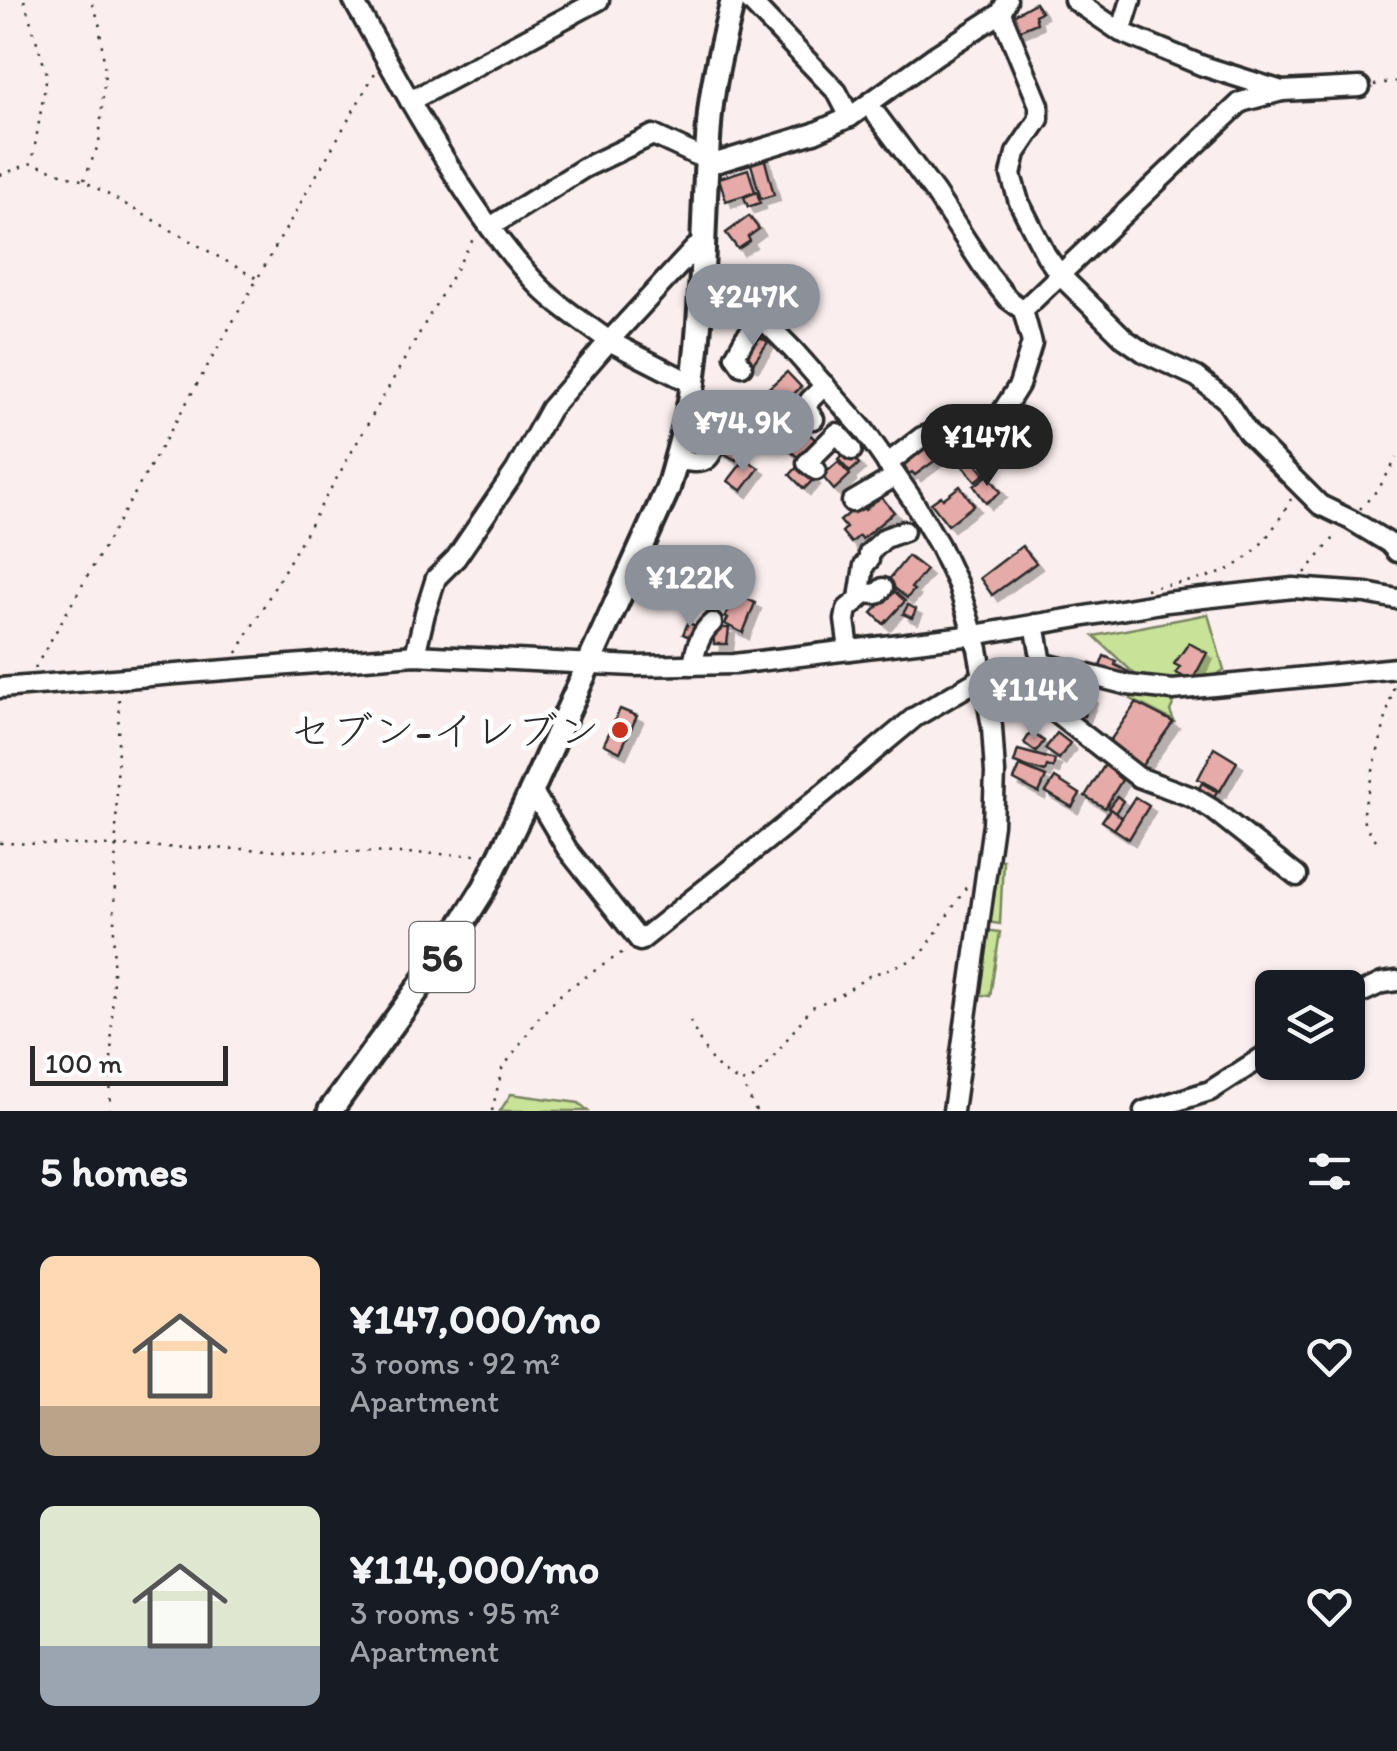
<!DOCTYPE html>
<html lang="en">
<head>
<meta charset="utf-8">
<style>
	body { margin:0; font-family:Itim,"Klee One",sans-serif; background:#242831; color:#f1f3f6; height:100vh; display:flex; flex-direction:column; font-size:38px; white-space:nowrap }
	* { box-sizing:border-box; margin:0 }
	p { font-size:32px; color:#9ea1a6 }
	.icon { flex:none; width:55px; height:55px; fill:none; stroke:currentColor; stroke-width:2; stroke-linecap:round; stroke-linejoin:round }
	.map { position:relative; height:1111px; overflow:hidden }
	.panel { display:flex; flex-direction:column; background:#171b24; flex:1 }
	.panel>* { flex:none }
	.tools { position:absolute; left:1255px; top:970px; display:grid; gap:20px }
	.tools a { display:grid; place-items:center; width:110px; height:110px; border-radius:15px; background:#171b24; box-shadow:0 2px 8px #0004; font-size:50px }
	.scale { position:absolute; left:30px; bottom:25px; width:198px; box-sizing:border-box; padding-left:10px; border:5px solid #2b2b2b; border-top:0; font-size:28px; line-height:35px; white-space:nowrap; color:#2b2b2b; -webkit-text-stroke:8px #fff; paint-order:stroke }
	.price { position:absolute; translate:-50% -85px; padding:0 22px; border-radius:35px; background:#8c9099; color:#fff; font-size:32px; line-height:65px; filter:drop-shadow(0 2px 5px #0008) }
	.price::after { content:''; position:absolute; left:50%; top:60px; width:30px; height:22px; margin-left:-15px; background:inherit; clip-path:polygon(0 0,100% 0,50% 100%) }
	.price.on { background:#222; color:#fff }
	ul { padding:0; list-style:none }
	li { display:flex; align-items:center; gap:30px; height:250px; padding:0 40px }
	li span { display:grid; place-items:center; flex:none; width:280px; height:200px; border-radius:15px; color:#555 }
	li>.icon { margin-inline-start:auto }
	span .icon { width:120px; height:120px; fill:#fffc; stroke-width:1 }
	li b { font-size:42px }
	h2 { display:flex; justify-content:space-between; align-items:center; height:120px; padding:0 40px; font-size:42px }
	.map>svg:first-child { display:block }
	.green { fill:#c8e298; stroke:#7a8662; stroke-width:2.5 }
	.building { fill:#e6aba8; stroke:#2b2b2b; stroke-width:2.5; filter:url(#shadow) }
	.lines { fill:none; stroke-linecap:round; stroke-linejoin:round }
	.minor-casing { stroke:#2b2b2b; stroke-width:25 }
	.major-casing { stroke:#2b2b2b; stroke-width:30 }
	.path { stroke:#2b2b2b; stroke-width:2.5; stroke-dasharray:2.5 8; stroke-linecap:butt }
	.minor { stroke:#fff; stroke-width:18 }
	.major { stroke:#fff; stroke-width:22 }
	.poi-dot { fill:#c8321e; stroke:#fff; stroke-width:4 }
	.labels { text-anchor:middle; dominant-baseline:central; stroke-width:10; stroke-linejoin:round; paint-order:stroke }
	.shield { fill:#fff; stroke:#6b6b6b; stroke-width:2.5 }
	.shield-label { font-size:40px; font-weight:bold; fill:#2b2b2b }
	.poi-label { font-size:42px; fill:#2b2b2b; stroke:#fff; text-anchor:end }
</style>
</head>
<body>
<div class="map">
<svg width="1397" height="1111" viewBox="0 0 1397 1111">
	<defs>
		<filter id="shadow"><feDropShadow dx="6" dy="6" stdDeviation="0" flood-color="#0004"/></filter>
	</defs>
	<rect width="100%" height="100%" fill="#faeeee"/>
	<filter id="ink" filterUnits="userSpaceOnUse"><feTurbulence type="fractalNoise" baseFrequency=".01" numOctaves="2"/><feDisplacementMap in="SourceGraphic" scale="20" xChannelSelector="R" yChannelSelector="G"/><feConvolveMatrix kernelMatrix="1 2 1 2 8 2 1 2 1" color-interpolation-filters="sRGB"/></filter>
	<g filter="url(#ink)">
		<g class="green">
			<polygon points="1208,614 1224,670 1203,682 1143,682 1094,636"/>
			<polygon points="1135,693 1176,698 1170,711 1174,721 1131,699"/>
			<polygon points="995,859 1003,860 1000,924 987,922"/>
			<polygon points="985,930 1000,932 990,996 976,994"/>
			<polygon points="511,1094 579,1103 588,1111 500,1111"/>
		</g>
		<g class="building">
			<polygon points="1035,3 1041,12 1035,15 1037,23 1018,31 1010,17"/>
			<polygon points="763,153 774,195 761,199 749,157"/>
			<polygon points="748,169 755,192 726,201 719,178"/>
			<polygon points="757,192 760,203 748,207 744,197"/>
			<polygon points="749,216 759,229 748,237 750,241 738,249 726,233"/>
			<polygon points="754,333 768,342 752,365 738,355"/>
			<polygon points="787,372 801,387 779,408 764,392"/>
			<polygon points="798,425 815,439 800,459 783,445"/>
			<polygon points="734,433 747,441 736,460 720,451 725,442 728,444"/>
			<polygon points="935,436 947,452 915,475 912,472 909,474 901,460"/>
			<polygon points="847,450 859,464 850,472 838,459"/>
			<polygon points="969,455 985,474 976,481 960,463"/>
			<polygon points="747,460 759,468 742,491 728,481 741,464 743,465"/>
			<polygon points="838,462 850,475 834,490 822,476"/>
			<polygon points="799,465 814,479 804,489 790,475"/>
			<polygon points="988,475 1001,492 986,503 974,486"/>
			<polygon points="960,486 974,505 948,525 931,503 941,496 943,499"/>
			<polygon points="880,496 894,512 862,539 859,536 851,543 842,532 846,528 840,521 860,504 865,510"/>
			<polygon points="1022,546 1036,563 992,595 980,578"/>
			<polygon points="908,556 926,570 911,588 914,590 907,598 887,582"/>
			<polygon points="648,573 656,576 650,590 641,586"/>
			<polygon points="661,576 686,586 682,595 669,590 667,595 655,590"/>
			<polygon points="712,589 723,593 719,604 708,600"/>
			<polygon points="893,590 905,601 884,624 872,613"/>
			<polygon points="737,594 755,603 743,633 725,624 728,618 725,617"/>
			<polygon points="908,605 916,609 912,618 903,614"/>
			<polygon points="688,623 697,626 692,638 683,634"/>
			<polygon points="713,628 729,628 727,644 714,644"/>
			<polygon points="1189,643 1207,653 1192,681 1176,673 1180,667 1174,664"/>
			<polygon points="1104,656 1116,661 1115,665 1129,672 1127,677 1098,672"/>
			<polygon points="1075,689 1091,697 1084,716 1081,715 1080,717 1067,710 1068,708 1062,705 1068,691 1073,693"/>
			<polygon points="1136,703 1173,722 1138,771 1105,748"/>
			<polygon points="620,709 637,716 620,752 604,744"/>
			<polygon points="1031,732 1044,741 1036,752 1024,743"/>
			<polygon points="1057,733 1070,743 1059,759 1045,749"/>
			<polygon points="1214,748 1237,762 1220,791 1198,779"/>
			<polygon points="1018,750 1055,760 1053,768 1047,766 1045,772 1014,763"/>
			<polygon points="1106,763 1120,772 1117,776 1122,780 1105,808 1085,796"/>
			<polygon points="1020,766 1046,777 1039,793 1014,780"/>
			<polygon points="1055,778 1080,794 1072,807 1046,792"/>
			<polygon points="1202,783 1217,792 1211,803 1196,794"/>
			<polygon points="1117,796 1123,801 1115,813 1108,808"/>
			<polygon points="1135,797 1149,806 1129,839 1114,829"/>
			<polygon points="1110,809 1122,818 1114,829 1102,821"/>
		</g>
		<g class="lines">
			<g class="minor-casing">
				<g id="minor">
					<polyline points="353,0 410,101"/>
					<path d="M599,0L410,101C447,164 485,229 535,282C556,305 584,322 609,341L695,248L704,247"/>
					<polyline points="749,0 837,92 850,117"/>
					<polyline points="1007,0 1001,13 1039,105 1039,119 1016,153 1011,175 1019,202 1046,255 1060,275 1125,339 1145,353 1197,377 1225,399 1248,433 1320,505 1351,520 1389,543 1397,552"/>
					<polyline points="1074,0 1121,32 1203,66 1282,91 1360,87"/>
					<polyline points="1121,32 1131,0"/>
					<polyline points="869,105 935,193 988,274 1008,299 1023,310 1032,343 1019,385 985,439 973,450 944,429 922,437 887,464"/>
					<polyline points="490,227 584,168 653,135 707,160 719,162 814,133 850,117 936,55 1001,13"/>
					<polyline points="702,276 720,279 734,290 794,351 864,430 912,499 939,545 958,585 978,649 992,727 995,773 993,824 953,1111"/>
					<polyline points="1023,310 1241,102 1282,91"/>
					<polyline points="742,366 735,356 745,338 763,317"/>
					<polyline points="686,419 704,424 712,434 723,433 732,425 739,429"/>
					<polyline points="814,419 806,409 810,400 825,385"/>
					<path d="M676,460C704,463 709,467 718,435"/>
					<polyline points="816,470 807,463 837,433 852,450"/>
					<polyline points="852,502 896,476"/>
					<polyline points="860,593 877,594 883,588"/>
					<polyline points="1035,624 1042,663 1128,685 1173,690 1397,668"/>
					<polyline points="849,650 845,620 847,609 859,599 864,565 869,560 869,553 885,538 904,531"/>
					<polyline points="415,655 425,613 436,578 456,558 516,470 550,409 609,341 693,384"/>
					<path d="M693,665C695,650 700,633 712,623"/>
					<polyline points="0,688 415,655 634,666 734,664 974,635 1167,602 1293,588 1366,593 1397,599"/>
					<polyline points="532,790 567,849 640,941 778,831 915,717 985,676 1007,681 1027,690 1138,777 1192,797 1212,809 1297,876"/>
					<polyline points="1348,999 1382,983 1397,981"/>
					<polyline points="1144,1111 1210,1091 1272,1051"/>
				</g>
			</g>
			<g class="major-casing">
				<path id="major" d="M330,1111L439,960L485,887L532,790L668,488C678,453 688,419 693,383C705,294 702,203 710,113C714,75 724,37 733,0"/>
			</g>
			<g class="path">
				<polyline points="24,0 47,75 32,163"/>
				<polyline points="1374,85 1397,81"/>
				<polyline points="0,175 32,163 84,181 256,278"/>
				<polyline points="84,180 99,143 105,72 99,21 91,0"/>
				<polyline points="1360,509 1379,488 1397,458"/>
				<polyline points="1305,573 1338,533"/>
				<path d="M1146,589C1166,584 1188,583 1208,577C1249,567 1272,534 1291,499"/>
				<polyline points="237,653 476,234"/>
				<polyline points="35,668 376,71"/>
				<polyline points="1376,840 1364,823 1363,812 1394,685"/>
				<polyline points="0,843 478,855"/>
				<path d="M690,1021C703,1048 712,1070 741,1082"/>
				<polyline points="110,1111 119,694"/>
				<polyline points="492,1111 502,1069 540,1016 564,991 626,950"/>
				<polyline points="756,1111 742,1083 754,1078 770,1061 812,1007 839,996 869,976 910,961 922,954 969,883"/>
			</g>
			<use href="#minor" class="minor"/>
			<use href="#major" class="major"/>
		</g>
	</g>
	<circle class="poi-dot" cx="620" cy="730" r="10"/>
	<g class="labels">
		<rect class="shield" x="409.5" y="922" width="65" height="70" rx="8"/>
		<g class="shield-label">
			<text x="442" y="957">56</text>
		</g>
		<g class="poi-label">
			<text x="600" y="730">セブン-イレブン</text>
		</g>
	</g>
</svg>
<div class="tools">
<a><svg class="icon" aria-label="layers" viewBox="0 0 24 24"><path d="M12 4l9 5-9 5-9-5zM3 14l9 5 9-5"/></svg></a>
</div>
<div class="scale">100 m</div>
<b class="price" style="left:753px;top:349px">¥247K</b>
<b class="price" style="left:743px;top:475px">¥74.9K</b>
<b class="price on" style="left:987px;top:489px">¥147K</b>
<b class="price" style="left:690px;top:630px">¥122K</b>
<b class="price" style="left:1034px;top:742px">¥114K</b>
</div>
<section class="panel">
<h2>5 homes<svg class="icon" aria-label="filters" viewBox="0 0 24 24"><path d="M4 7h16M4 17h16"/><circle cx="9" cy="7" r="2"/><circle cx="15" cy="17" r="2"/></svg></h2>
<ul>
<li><span style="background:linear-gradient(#ffd9b3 75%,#b9a48a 0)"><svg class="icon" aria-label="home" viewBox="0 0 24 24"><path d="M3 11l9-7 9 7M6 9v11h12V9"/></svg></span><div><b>¥147,000/mo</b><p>3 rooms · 92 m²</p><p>Apartment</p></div><svg class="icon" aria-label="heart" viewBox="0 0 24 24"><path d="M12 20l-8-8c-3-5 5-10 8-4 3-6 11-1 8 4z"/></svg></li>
<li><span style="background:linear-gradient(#dfe7d0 70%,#9aa5b1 0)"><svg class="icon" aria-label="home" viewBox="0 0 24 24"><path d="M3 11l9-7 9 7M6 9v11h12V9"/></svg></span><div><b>¥114,000/mo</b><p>3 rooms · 95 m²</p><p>Apartment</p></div><svg class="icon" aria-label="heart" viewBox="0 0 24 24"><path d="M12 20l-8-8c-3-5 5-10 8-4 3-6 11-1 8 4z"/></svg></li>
</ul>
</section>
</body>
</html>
